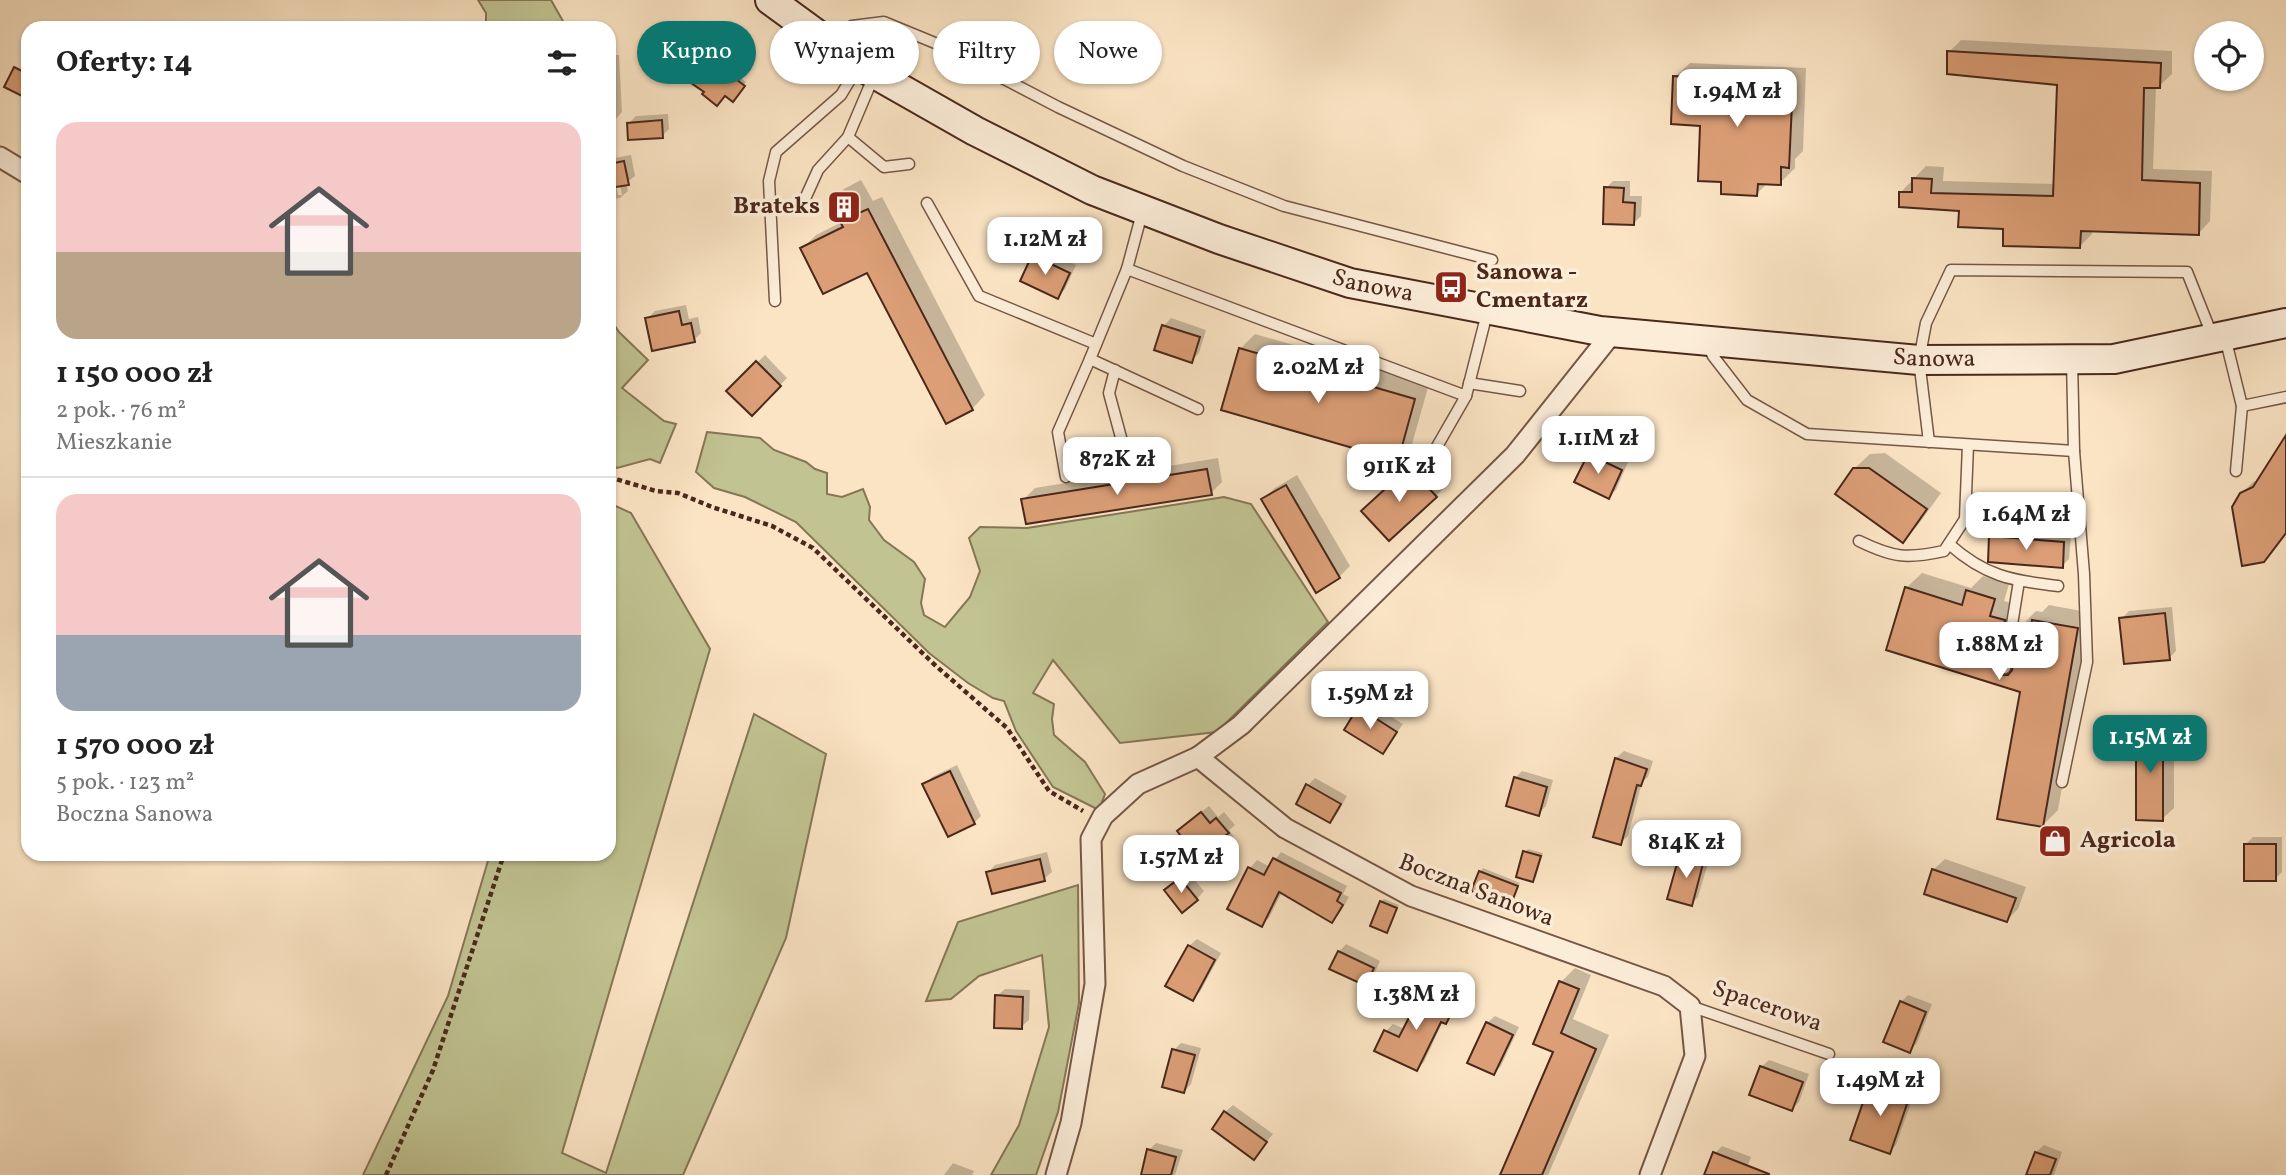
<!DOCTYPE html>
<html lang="pl">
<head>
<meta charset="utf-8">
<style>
	body { margin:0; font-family:Vollkorn,serif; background:#f2f2f2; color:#222; height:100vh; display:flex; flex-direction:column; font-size:26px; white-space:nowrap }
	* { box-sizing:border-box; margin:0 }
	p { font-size:23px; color:#767676 }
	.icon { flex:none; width:38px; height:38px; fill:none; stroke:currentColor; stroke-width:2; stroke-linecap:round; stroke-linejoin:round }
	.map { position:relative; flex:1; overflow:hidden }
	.drawer { position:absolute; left:21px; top:21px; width:595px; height:840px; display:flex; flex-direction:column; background:#fff; border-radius:21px; box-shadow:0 2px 5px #0004 }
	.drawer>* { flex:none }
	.top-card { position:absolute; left:637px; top:21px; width:665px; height:63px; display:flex; gap:14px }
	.buttons { position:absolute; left:2194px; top:21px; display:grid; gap:14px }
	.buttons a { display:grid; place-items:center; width:70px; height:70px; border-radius:50%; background:#fff; box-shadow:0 2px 5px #0004; font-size:35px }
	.price { position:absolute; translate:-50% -60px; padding:0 16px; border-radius:14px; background:#fff; color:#222; font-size:23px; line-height:46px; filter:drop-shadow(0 2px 4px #0008) }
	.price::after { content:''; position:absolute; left:50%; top:42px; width:21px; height:16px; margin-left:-10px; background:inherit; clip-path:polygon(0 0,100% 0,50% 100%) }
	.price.current { background:#0f766e; color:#fff }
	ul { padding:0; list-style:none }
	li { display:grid; align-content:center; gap:14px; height:371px; padding:0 35px }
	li+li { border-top:2px solid #e0e0e0 }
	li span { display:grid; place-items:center; height:217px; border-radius:21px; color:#555 }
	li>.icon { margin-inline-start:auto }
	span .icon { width:126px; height:126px; fill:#fffc; stroke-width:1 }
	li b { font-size:30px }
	h2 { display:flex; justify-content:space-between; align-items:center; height:84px; padding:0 35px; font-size:30px }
	.pill { padding:0 24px; border-radius:32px; background:#fff; box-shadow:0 2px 5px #0004; font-size:24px; line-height:63px }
	.pill.current { background:#0f766e; color:#fff }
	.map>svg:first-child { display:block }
	.green { fill:#c1c392; stroke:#867656; stroke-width:2 }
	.shadow { fill:#0003; fill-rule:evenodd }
	.building { fill:#db9e76; stroke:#4a281b; stroke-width:2 }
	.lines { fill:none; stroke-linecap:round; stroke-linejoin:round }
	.lane-casing { stroke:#765745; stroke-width:13 }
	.street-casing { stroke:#765745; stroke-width:23 }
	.secondary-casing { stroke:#4a281b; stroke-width:32 }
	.path { stroke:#4a281b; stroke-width:4.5; stroke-dasharray:5 3.5; stroke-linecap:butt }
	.lane { stroke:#fcedd9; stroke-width:10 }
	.street { stroke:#fcedd9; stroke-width:19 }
	.secondary { stroke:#fcedd9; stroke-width:28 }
	.labels { text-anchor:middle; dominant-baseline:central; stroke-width:7; stroke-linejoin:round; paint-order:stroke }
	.poi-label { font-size:24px; font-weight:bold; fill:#4a281b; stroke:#fcedd9; text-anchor:start }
	.street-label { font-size:24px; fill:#4a281b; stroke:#fcedd9 }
</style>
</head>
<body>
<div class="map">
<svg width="2286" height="1175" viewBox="0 0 2286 1175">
	<rect width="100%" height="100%" fill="#fbe4c4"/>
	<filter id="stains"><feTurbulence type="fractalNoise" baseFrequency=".00286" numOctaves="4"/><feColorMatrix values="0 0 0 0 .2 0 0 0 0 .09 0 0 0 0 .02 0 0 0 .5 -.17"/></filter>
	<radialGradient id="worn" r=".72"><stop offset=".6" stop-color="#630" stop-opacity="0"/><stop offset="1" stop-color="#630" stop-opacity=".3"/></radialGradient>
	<g class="green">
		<polygon points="478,0 551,0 564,23 563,28 486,28 486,13"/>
		<polygon points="609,317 619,332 648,360 622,388 664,421 676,424 660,463 650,459 617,468 609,464"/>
		<polygon points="707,432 760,438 774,450 806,462 815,469 827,473 827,494 842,497 863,489 870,507 869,520 884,540 914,562 925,579 921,603 924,615 945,627 970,597 980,571 969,538 980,527 1027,528 1224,497 1251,504 1328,622 1217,732 1120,743 1053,660 1033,693 1054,704 1052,719 1054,735 1085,762 1105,794 1099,810 1053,787 1016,731 1004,701 993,698 968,683 929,653 796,522 745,497 714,488 696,472"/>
		<polygon points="609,503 631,513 710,649 562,1153 606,1173 754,714 826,754 786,938 683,1175 363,1175 448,996 490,854 609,854"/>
		<polygon points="1078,885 1079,1003 1058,1112 1036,1175 991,1175 1019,1125 1049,1027 1042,955 979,976 951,999 926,1001 958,922"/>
	</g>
	<g class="shadow">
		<polygon points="1961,40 2172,51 2172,74 2159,86 2156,86 2153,169 2212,171 2210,221 2198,234 2092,230 2092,234 2079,247 2005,227 1960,209 1901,192 1926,166 1944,167 1943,181 2055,184 2059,83 1949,52"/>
		<polygon points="609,55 619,55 622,112 615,120 609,120"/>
		<polygon points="713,57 746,82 736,96 710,60"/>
		<polygon points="1690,63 1806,68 1803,151 1795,159 1795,168 1780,183 1768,183 1756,194 1723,181 1702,124 1675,77"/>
		<polygon points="668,114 669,129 662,136 629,123 636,116"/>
		<path d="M631,155L635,176L626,183L628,191L620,198L609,200V159ZM615,178H618L622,195H618Z"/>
		<polygon points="861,180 873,201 882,197 985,395 972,409 867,270 802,249 816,235 842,222 831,202 844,189"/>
		<polygon points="1613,181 1630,181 1630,196 1642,196 1641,216 1634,223 1606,188"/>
		<polygon points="1041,248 1076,265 1065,289 1058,296 1033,256"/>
		<polygon points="686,305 689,319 698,317 701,333 694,340 647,319 655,311"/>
		<polygon points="1171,318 1206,330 1199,353 1191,361 1164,326"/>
		<polygon points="1255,334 1429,384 1412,444 1397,459 1240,349"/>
		<polygon points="765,355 787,378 752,414 729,391"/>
		<polygon points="2286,438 2286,534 2263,560 2241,494 2253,482 2260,479"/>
		<polygon points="1597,447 1628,462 1616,490 1608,497 1576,482 1589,455"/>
		<polygon points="1885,453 1941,493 1918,525 1903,540 1854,469 1870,454"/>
		<polygon points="1421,457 1447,485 1436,496 1375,500"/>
		<polygon points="1218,458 1222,482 1211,493 1023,500 1035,488"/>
		<polygon points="1297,475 1350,566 1339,577 1263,499 1275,488"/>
		<polygon points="1998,529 2071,535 2069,559 2062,566 1991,537"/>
		<polygon points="1922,573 1971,588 1983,576 2009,584 2004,601 2019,605 2012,651 2014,663 2021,626 2036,611 2042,612 2049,605 2092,613 2058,810 2043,825 2021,690 1888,649 1906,588"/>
		<polygon points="2172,607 2176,651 2169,658 2121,619 2129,611"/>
		<polygon points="1366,701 1403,724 1383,752 1359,709"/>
		<polygon points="2149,718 2174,718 2174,808 2162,819 2138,730"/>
		<polygon points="1624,751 1653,761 1648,777 1642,782 1628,836 1620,843 1616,758"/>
		<polygon points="957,765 981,816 974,823 925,785 932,777"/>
		<polygon points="1522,771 1553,780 1546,806 1538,814 1515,778"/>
		<polygon points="1315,778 1347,796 1337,814 1330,821 1308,785"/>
		<polygon points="1209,806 1218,817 1224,812 1235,825 1229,830 1236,840 1206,865 1186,824"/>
		<polygon points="2253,837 2282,837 2282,872 2275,879 2246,844"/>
		<polygon points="1689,846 1711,853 1698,897 1691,904 1681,854"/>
		<polygon points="1528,849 1543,853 1536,877 1533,880 1525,852"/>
		<polygon points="1047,852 1052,872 1044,879 988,873 995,865"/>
		<polygon points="1281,852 1347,886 1343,894 1349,897 1339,914 1332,921 1282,892 1269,918 1261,925 1229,908 1250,868 1257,860 1270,867"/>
		<polygon points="1945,859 2026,887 2018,909 2007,920 1933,870"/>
		<polygon points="1483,868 1520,883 1509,905 1480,872"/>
		<polygon points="1188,872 1204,891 1197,899 1173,883"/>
		<polygon points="1384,899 1399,905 1387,931 1381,902"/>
		<polygon points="1197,939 1221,953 1200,992 1193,999 1189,946"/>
		<polygon points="1346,944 1380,961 1373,977 1365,984 1339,952"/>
		<polygon points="1575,968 1591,975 1573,1019 1609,1035 1548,1175 1502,1175 1555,1051 1561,982"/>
		<polygon points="1432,983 1461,999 1453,1015 1446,1022 1443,1021 1424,1062 1417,1069 1386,1031 1393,1024 1405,1029 1424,991"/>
		<polygon points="1005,989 1030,990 1029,1020 1021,1027 997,996"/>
		<polygon points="1908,995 1932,1004 1917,1043 1909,1051 1901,1002"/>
		<polygon points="1495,1016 1519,1027 1501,1066 1494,1073 1487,1023"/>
		<polygon points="1181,1043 1201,1048 1191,1084 1184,1092 1174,1050"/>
		<polygon points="1769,1060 1809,1074 1799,1102 1792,1109 1761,1067"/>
		<polygon points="1886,1075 1913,1084 1909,1095 1913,1097 1896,1145 1889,1152 1869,1089"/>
		<polygon points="1233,1105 1273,1134 1254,1157 1225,1112"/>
		<polygon points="1156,1143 1183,1150 1175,1175 1142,1175 1149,1150"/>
		<polygon points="2044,1145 2062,1152 2054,1175 2028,1175 2036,1152"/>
		<polygon points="1722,1146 1751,1157 1744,1175 1706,1175 1715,1153"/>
		<polygon points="953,1163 974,1171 972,1175 944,1175"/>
	</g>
	<g class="building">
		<polygon points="1947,51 2161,63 2160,88 2144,88 2142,180 2200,183 2199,235 2081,231 2080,248 2003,246 2003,229 1958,227 1959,211 1899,207 1899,192 1912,192 1912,178 1932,179 1931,193 2053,196 2057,85 1947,74"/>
		<polygon points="709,59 745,86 733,102 725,96 717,106 702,94 704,92 691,83"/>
		<polygon points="14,67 28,74 28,99 4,87"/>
		<polygon points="1673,76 1793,82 1789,168 1781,167 1781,185 1758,184 1757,196 1721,194 1721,182 1698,181 1700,126 1671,124"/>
		<polygon points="662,120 663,138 628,140 627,123"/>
		<polygon points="624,161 629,185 609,188 609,164"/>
		<polygon points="1604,187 1624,188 1623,202 1635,203 1634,225 1603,224"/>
		<polygon points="847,192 859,213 868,209 973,410 946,424 867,273 823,294 800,248 843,227 829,202"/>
		<polygon points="1032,255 1070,273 1058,299 1020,281"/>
		<polygon points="679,311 682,325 691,323 695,342 652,351 645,318"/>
		<polygon points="1162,325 1200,337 1192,363 1154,350"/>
		<polygon points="1239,348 1415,399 1398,461 1221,410"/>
		<polygon points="756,361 781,386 752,416 726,391"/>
		<polygon points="2286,435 2286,533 2264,562 2242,566 2232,507 2240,493 2253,487"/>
		<polygon points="1588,454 1622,470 1609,499 1574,482"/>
		<polygon points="1409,467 1437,497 1389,541 1361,511"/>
		<polygon points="1853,468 1869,468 1927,509 1903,543 1835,494"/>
		<polygon points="1207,469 1212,495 1026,524 1021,499"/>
		<polygon points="1286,485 1340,578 1316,593 1261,499"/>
		<polygon points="1989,536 2064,542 2063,568 1988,562"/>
		<polygon points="1905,587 1962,605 1966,590 1995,599 1990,616 2005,620 1998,667 1998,671 2003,675 2008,675 2012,670 2019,625 2031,628 2032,620 2078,628 2043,827 1997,819 2020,692 1886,650"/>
		<polygon points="2165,613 2170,660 2124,664 2119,618"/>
		<polygon points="1358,707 1397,732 1383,754 1344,730"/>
		<polygon points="2136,729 2163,729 2163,821 2136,820"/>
		<polygon points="1615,758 1647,769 1641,786 1637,785 1621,845 1593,837"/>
		<polygon points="950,771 975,824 948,837 922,784"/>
		<polygon points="1514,777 1547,787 1539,816 1506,806"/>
		<polygon points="1306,784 1341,804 1330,823 1296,804"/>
		<polygon points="1201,812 1210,823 1216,818 1229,833 1222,838 1230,849 1206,868 1177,831"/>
		<rect x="2244" y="844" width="32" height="37"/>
		<polygon points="1523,851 1541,856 1533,882 1516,877"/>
		<polygon points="1680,853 1704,860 1692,906 1667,899"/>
		<polygon points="1273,858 1341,893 1337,901 1343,905 1332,923 1279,892 1262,927 1227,909 1248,867 1264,875"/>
		<polygon points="1040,859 1045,881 992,894 986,872"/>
		<polygon points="1932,869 2016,898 2007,922 1924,894"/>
		<polygon points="1479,871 1518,886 1510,907 1471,891"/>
		<polygon points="1180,878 1198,900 1182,913 1164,890"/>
		<polygon points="1380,901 1397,908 1387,933 1370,926"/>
		<polygon points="1188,945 1215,960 1193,1001 1165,986"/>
		<polygon points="1338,951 1374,968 1366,986 1329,969"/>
		<polygon points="1559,981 1579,989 1561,1033 1596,1049 1542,1175 1500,1175 1553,1052 1533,1044"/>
		<polygon points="1423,990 1455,1006 1446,1024 1441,1022 1417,1071 1374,1051 1384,1030 1399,1037"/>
		<polygon points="995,995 1023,997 1022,1029 994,1028"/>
		<polygon points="1900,1001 1926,1012 1910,1053 1883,1042"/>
		<polygon points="1486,1022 1513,1035 1494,1075 1467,1063"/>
		<polygon points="1172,1049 1195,1055 1184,1093 1162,1087"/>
		<polygon points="1760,1066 1803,1082 1792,1111 1749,1095"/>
		<polygon points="1877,1081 1907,1091 1903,1102 1907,1104 1890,1154 1850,1140 1868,1088 1874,1091"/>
		<polygon points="1224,1111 1267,1142 1254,1160 1212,1129"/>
		<polygon points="1147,1149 1176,1157 1171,1175 1141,1175"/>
		<polygon points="1713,1152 1769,1174 1769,1175 1704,1175"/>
		<polygon points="2035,1152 2056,1159 2050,1175 2026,1175"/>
	</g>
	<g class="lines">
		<g class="lane-casing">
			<g id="lane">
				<polyline points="835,43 852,26 884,22 935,43 1058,107 1183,166 1284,206 1492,260"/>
				<polyline points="848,137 884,167 909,164"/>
				<polyline points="804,201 818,170 848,137 873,78"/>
				<polyline points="927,203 979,296 1096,344"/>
				<polyline points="1142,213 1127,269 1466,396 1487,313"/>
				<polyline points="1127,269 1090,359 1198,409"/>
				<polyline points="775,301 769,181 776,152 841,95 859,65"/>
				<polyline points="2225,337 2242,406 2236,471"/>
				<polyline points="1708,345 1713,356 1747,400 1807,434 2074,451"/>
				<polyline points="1115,370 1109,393 1126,456"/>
				<polyline points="1469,383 1520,391"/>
				<polyline points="2242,406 2286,397"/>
				<polyline points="1929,442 1919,360 1926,323 1951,270 2187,272 2212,335"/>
				<polyline points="1431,457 1466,396"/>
				<polyline points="1066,477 1058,432 1090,359"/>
				<path d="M1859,541C1894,558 1907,559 1944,551L1965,519L1968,445"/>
				<path d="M1949,544C1986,577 2011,580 2058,586"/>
				<polyline points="2005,668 2019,581"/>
				<polyline points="2062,782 2087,662 2084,574 2074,451 2072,360"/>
				<polyline points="1690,1006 1829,1054"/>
			</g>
		</g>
		<g class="street-casing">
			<g id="street">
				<polyline points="0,157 28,174"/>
				<polyline points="1198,757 1285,828 1411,896 1664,986 1690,1006 1695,1056 1650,1175"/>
				<polyline points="1056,1175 1071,1123 1095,984 1091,839 1103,816 1138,784 1198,757 1241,725 1515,455 1613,332"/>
			</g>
		</g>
		<g class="secondary-casing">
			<g id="secondary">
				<path id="s1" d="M770,0L859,65L975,131L1092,190L1219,239L1350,283L1600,331L1919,360L2114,359L2286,323"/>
			</g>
		</g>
		<g class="path">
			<polyline points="609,477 656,491 678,493 712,507 772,526 813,548 936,666 1007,728 1049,791 1083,811"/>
			<polyline points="386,1175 433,1070 504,854"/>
		</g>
		<use href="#lane" class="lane"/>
		<use href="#street" class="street"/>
		<use href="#secondary" class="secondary"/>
	</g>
	<defs>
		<g id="building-square" transform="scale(1.75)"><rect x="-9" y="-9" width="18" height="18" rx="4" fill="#8f2418" stroke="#fcedd9"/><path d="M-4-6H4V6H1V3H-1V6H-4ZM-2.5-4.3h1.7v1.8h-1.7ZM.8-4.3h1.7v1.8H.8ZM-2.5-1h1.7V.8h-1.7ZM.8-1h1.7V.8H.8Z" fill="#fff"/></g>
		<g id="bus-square" transform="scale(1.75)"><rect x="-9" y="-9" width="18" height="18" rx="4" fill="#8f2418" stroke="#fcedd9"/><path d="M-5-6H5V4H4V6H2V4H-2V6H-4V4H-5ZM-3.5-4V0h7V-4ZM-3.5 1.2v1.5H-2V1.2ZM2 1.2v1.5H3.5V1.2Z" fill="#fff"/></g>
		<g id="shop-square" transform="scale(1.75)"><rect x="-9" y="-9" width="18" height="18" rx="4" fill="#8f2418" stroke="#fcedd9"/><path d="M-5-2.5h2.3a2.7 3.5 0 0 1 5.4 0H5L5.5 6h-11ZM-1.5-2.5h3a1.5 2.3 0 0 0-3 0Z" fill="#fff"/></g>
	</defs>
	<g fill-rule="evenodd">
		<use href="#building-square" x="844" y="207"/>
		<use href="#bus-square" x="1451" y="287"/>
		<use href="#shop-square" x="2055" y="841"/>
	</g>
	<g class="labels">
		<g class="poi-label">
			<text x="820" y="207" text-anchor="end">Brateks</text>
			<text x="1476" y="273">Sanowa -<tspan x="1476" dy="28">Cmentarz</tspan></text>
			<text x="2080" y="841">Agricola</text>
		</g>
		<g class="street-label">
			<text stroke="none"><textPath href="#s1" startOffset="672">Sanowa</textPath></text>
			<text stroke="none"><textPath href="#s1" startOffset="1239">Sanowa</textPath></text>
			<text transform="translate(1476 891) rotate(21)">Boczna Sanowa</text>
			<text transform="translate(1767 1007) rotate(19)">Spacerowa</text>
		</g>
	</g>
	<rect width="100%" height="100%" filter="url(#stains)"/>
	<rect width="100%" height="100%" fill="url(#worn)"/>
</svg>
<div class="buttons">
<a><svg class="icon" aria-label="locate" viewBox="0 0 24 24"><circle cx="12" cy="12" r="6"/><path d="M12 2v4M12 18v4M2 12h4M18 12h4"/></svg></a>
</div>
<b class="price" style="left:1737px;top:129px">1.94M zł</b>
<b class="price" style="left:1045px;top:277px">1.12M zł</b>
<b class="price" style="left:1318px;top:405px">2.02M zł</b>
<b class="price" style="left:1598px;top:476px">1.11M zł</b>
<b class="price" style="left:1117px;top:497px">872K zł</b>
<b class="price" style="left:1399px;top:504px">911K zł</b>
<b class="price" style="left:2026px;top:552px">1.64M zł</b>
<b class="price" style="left:1999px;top:682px">1.88M zł</b>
<b class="price" style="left:1370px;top:731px">1.59M zł</b>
<b class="price current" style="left:2150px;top:775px">1.15M zł</b>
<b class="price" style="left:1686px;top:880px">814K zł</b>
<b class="price" style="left:1181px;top:895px">1.57M zł</b>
<b class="price" style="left:1416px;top:1032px">1.38M zł</b>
<b class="price" style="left:1880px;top:1118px">1.49M zł</b>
<div class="top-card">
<a class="pill current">Kupno</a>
<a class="pill">Wynajem</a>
<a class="pill">Filtry</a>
<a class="pill">Nowe</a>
</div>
<section class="drawer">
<h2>Oferty: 14<svg class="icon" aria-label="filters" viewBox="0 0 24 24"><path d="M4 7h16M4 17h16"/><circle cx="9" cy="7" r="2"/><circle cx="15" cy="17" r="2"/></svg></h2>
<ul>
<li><span style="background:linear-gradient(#f6c9c9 60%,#b9a48a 0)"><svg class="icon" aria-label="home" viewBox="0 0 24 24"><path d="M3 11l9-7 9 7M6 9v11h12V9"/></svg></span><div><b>1 150 000 zł</b><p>2 pok. · 76 m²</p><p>Mieszkanie</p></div></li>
<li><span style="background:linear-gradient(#f6c9c9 65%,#9aa5b1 0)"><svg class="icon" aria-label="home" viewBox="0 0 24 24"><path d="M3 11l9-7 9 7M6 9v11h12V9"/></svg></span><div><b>1 570 000 zł</b><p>5 pok. · 123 m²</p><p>Boczna Sanowa</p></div></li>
</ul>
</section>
</div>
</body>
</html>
